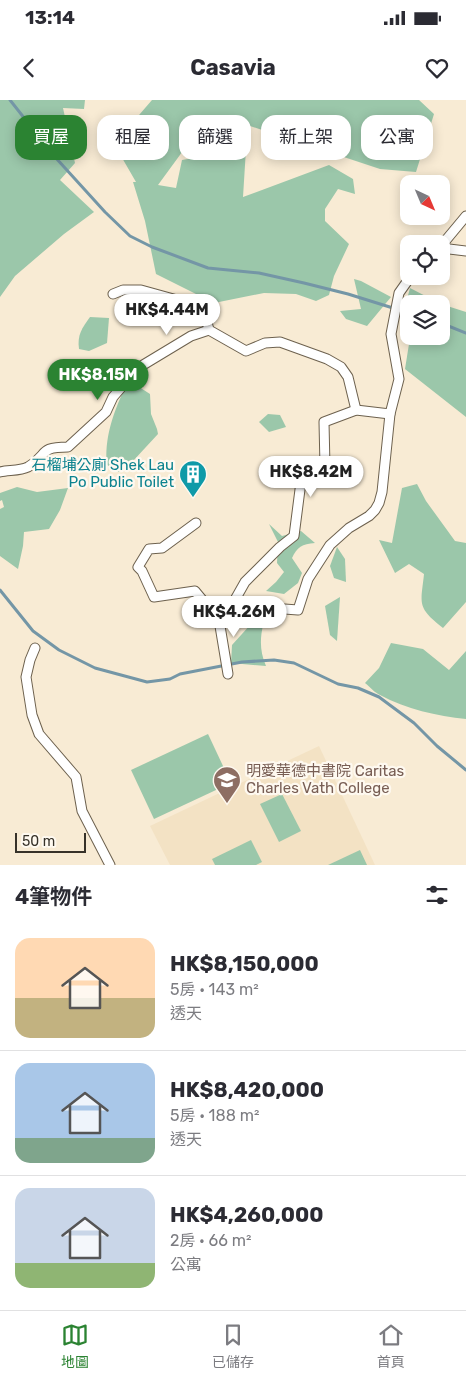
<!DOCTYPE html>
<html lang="zh-TW">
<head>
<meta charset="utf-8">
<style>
	body { margin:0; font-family:Rubik,"Noto Sans TC",sans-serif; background:#f2f2f3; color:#2b2b33; height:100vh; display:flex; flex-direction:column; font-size:19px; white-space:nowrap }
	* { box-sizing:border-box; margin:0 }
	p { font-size:16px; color:#7c7c81 }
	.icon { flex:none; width:28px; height:28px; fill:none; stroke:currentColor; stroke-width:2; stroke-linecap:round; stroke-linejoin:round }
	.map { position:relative; height:765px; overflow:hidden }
	.details { display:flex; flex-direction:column; background:#fff; flex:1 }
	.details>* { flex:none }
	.banner { position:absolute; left:15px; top:15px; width:436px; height:45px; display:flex; gap:10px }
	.needle { width:32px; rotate:136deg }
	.controls { position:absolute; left:400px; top:75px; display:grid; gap:10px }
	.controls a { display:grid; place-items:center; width:50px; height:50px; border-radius:10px; background:#fff; box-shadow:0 2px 12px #0003; font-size:25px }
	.scale { position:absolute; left:15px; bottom:12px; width:71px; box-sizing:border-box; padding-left:5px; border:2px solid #373229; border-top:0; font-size:14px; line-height:18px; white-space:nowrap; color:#373229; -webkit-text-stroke:4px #fef9f0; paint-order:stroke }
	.price { position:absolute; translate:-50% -42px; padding:0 11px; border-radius:18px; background:#fff; color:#222; font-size:16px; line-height:32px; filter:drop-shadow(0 1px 2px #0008) }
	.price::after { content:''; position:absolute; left:50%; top:30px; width:15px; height:11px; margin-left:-8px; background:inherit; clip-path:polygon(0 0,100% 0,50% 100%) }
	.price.on { background:#2b8332; color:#fff }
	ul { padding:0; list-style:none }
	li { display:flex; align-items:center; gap:15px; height:125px; padding:0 15px }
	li+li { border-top:1px solid #e1e1e2 }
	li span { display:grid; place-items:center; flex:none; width:140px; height:100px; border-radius:15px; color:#555 }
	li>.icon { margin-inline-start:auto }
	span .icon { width:60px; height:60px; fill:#fffc; stroke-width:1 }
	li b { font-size:21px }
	h2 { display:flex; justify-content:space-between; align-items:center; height:60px; padding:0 15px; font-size:21px }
	.chip { padding:0 18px; border-radius:15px; background:#fff; box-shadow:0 2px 12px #0003; font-size:18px; line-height:45px }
	.chip.on { background:#2b8332; color:#fff }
	.status { display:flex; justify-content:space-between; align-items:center; height:35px; padding:0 25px; background:#fff; direction:ltr }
	.status svg { height:14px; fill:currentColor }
	header { display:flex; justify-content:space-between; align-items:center; height:65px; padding:0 15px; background:#fff; font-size:22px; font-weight:700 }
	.dock { display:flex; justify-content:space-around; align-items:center; height:70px; border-top:1px solid #e1e1e2; background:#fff; font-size:14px; color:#7c7c81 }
	.dock a { display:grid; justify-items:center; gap:2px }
	.dock .on { color:#2b8332 }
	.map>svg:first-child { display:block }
	.built { fill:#f3e2c4 }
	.green { fill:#9bc7aa }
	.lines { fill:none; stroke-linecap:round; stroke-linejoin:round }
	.stream { stroke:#7496a6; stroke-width:3 }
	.minor-casing { stroke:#6d614e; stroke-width:11 }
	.minor { stroke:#fff; stroke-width:9 }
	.labels { text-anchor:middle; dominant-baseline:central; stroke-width:4.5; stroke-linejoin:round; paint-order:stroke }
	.culture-label { font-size:15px; fill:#0d838f; stroke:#fef9f0; text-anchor:end }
	.education-label { font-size:15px; fill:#785e54; stroke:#fef9f0; text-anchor:start }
</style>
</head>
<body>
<div class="status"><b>13:14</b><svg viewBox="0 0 49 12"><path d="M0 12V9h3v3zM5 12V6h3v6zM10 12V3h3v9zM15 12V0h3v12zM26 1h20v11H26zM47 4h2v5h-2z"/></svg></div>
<header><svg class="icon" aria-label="back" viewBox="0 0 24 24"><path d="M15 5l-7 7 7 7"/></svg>Casavia<svg class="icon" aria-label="heart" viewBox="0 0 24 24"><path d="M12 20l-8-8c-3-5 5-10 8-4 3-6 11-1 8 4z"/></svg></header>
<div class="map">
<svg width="466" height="765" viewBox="0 0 466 765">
	<rect width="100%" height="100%" fill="#f8ebd4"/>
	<polygon class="built" points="319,646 375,765 170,765 150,726"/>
	<g class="green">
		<polygon points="0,0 85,0 84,9 63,8 75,63 60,80 94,112 64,134 15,176 0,197"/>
		<polygon points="152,0 419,0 434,14 416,72 380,69 229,19 196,33 158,85 176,88 182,60 246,49 243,97 329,65 353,79 355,94 338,89 325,109 325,121 349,144 334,176 329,195 316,201 296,194 264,193 214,203 156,174 145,121 133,82 136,82 114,44"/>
		<polygon points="354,179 361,181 391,197 367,226 346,219 340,211 361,209"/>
		<polygon points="410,188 441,204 409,204 409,236 441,236 441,204 466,212 466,317 405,269 409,244 402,218"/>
		<path d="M90,217L109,218L107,243L89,251L79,249C77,235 82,228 90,217Z"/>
		<path d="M136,285L150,294L151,314L157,329L158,334L133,361L119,372L107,365C104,340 113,313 124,290Z"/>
		<polygon points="268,314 280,315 286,327 269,332 259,322"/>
		<path d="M417,384L426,401L455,441L466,443V502L443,528C416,507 421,504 424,474L409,464L395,473L379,440L392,443L402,388Z"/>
		<polygon points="17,387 37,392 68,388 60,410 49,429 24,432 23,446 18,469 0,456 0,409 4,407 2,400 0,401 0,393"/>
		<path d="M269,424L282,436L301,431L315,443C302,444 297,447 292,458L302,473L298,483L284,494L266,491L276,482L284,472L277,463L278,442Z"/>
		<polygon points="337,447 345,459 346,482 334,478 330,466"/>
		<polygon points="340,497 337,541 330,535 325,506"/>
		<path d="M268,504C263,527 256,543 266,566L231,563L232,545L251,524L244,514Z"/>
		<path d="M391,543L423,549L449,570L466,551V619C437,616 406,609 380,595C375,593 370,587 365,583L379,568Z"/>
		<polygon points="208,634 231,683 154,719 131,670"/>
		<polygon points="282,694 301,731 279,742 260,704"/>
		<polygon points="251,740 262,762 256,765 215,765 212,759"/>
		<polygon points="360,750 367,765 328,765"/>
	</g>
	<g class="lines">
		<g class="stream">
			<polyline points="10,0 55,57 105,112 130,136 152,147 208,168 259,173 304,183 348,194 409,213"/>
			<polyline points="441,223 466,233"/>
			<polyline points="0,490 33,531 59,550 95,568 147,582 170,579 180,574 242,562 274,560 294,563 338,584 358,588 379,597 414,623 437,646 466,670"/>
		</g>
		<g class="minor-casing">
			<g id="minor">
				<polyline points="441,146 466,116"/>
				<polyline points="441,148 466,151"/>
				<polyline points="113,194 123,190 141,190 188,203 206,218 209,230 246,251 265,243 280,242 327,259 341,267 348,277 356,310"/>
				<path d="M0,372C8,370 20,371 28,367C49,355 37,347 68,347L106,312L113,297L138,268L191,236L209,230"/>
				<polyline points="196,423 162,448 149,449 138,467 142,471 154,497 195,491 219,520 228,574"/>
				<polyline points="232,505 298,510 308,479 330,445 349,428 369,416 375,410 379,403 382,392 390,314 399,279 391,234 399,193 411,176"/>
				<polyline points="219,520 232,505 245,482 280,447 294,436 302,374 325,367 324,322 356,310 390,314"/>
				<polyline points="35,548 30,560 26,577 32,615 39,634 76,677 82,711 110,765"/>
			</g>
		</g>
		<use href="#minor" class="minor"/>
	</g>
	<defs>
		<g id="building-pin" transform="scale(1.4375)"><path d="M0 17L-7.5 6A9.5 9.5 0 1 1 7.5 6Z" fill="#0f9aa8" stroke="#fef9f0"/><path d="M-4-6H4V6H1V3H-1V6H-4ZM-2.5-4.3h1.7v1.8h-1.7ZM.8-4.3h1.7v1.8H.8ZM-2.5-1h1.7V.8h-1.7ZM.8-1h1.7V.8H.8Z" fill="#fff"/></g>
		<g id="school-pin" transform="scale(1.4375)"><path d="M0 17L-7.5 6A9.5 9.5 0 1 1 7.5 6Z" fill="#8d6e63" stroke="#fef9f0"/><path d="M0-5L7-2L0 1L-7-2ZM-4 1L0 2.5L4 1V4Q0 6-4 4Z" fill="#fff"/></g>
	</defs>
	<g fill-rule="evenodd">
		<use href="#building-pin" x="193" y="374"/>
		<use href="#school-pin" x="227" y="680"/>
	</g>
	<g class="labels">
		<g class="culture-label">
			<text x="174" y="365">石榴埔公廁 Shek Lau<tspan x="174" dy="17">Po Public Toilet</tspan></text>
		</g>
		<g class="education-label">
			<text x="246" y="671">明愛華德中書院 Caritas<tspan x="246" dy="17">Charles Vath College</tspan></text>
		</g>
	</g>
</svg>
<div class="controls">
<a><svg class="needle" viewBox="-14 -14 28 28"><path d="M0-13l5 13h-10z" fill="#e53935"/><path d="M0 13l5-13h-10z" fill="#7c7c81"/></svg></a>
<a><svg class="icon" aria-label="locate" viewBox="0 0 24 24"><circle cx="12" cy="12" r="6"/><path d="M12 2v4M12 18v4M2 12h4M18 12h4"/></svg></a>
<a><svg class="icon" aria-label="layers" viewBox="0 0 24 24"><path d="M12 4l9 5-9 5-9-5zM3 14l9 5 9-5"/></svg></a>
</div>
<div class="scale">50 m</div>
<b class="price" style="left:167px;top:236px">HK$4.44M</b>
<b class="price on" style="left:98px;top:301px">HK$8.15M</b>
<b class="price" style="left:311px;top:398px">HK$8.42M</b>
<b class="price" style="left:234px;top:538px">HK$4.26M</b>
<div class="banner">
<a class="chip on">買屋</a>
<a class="chip">租屋</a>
<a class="chip">篩選</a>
<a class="chip">新上架</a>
<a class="chip">公寓</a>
</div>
</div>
<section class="details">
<h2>4筆物件<svg class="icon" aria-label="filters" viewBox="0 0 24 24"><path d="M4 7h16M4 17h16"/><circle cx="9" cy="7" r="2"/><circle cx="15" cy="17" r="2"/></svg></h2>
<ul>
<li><span style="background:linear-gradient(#ffd9b3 60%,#c2b280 0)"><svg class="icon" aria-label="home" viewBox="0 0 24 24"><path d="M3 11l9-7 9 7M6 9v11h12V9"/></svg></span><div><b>HK$8,150,000</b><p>5房 · 143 m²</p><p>透天</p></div></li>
<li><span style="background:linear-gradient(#a9c7e8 75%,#7fa58c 0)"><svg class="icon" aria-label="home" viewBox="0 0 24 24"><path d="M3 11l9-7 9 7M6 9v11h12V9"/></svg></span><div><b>HK$8,420,000</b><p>5房 · 188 m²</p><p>透天</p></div></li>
<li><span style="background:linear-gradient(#c9d6e8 75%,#8fb573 0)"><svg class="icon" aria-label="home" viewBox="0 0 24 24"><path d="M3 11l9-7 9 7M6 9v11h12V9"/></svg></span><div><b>HK$4,260,000</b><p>2房 · 66 m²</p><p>公寓</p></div></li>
</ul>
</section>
<nav class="dock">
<a class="on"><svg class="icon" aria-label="map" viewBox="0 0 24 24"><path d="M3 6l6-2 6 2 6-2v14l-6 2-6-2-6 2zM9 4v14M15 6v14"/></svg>地圖</a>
<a><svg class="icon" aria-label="saved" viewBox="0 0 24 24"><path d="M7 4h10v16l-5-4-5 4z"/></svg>已儲存</a>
<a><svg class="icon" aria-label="home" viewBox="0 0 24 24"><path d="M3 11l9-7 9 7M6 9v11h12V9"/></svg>首頁</a>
</nav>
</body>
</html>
